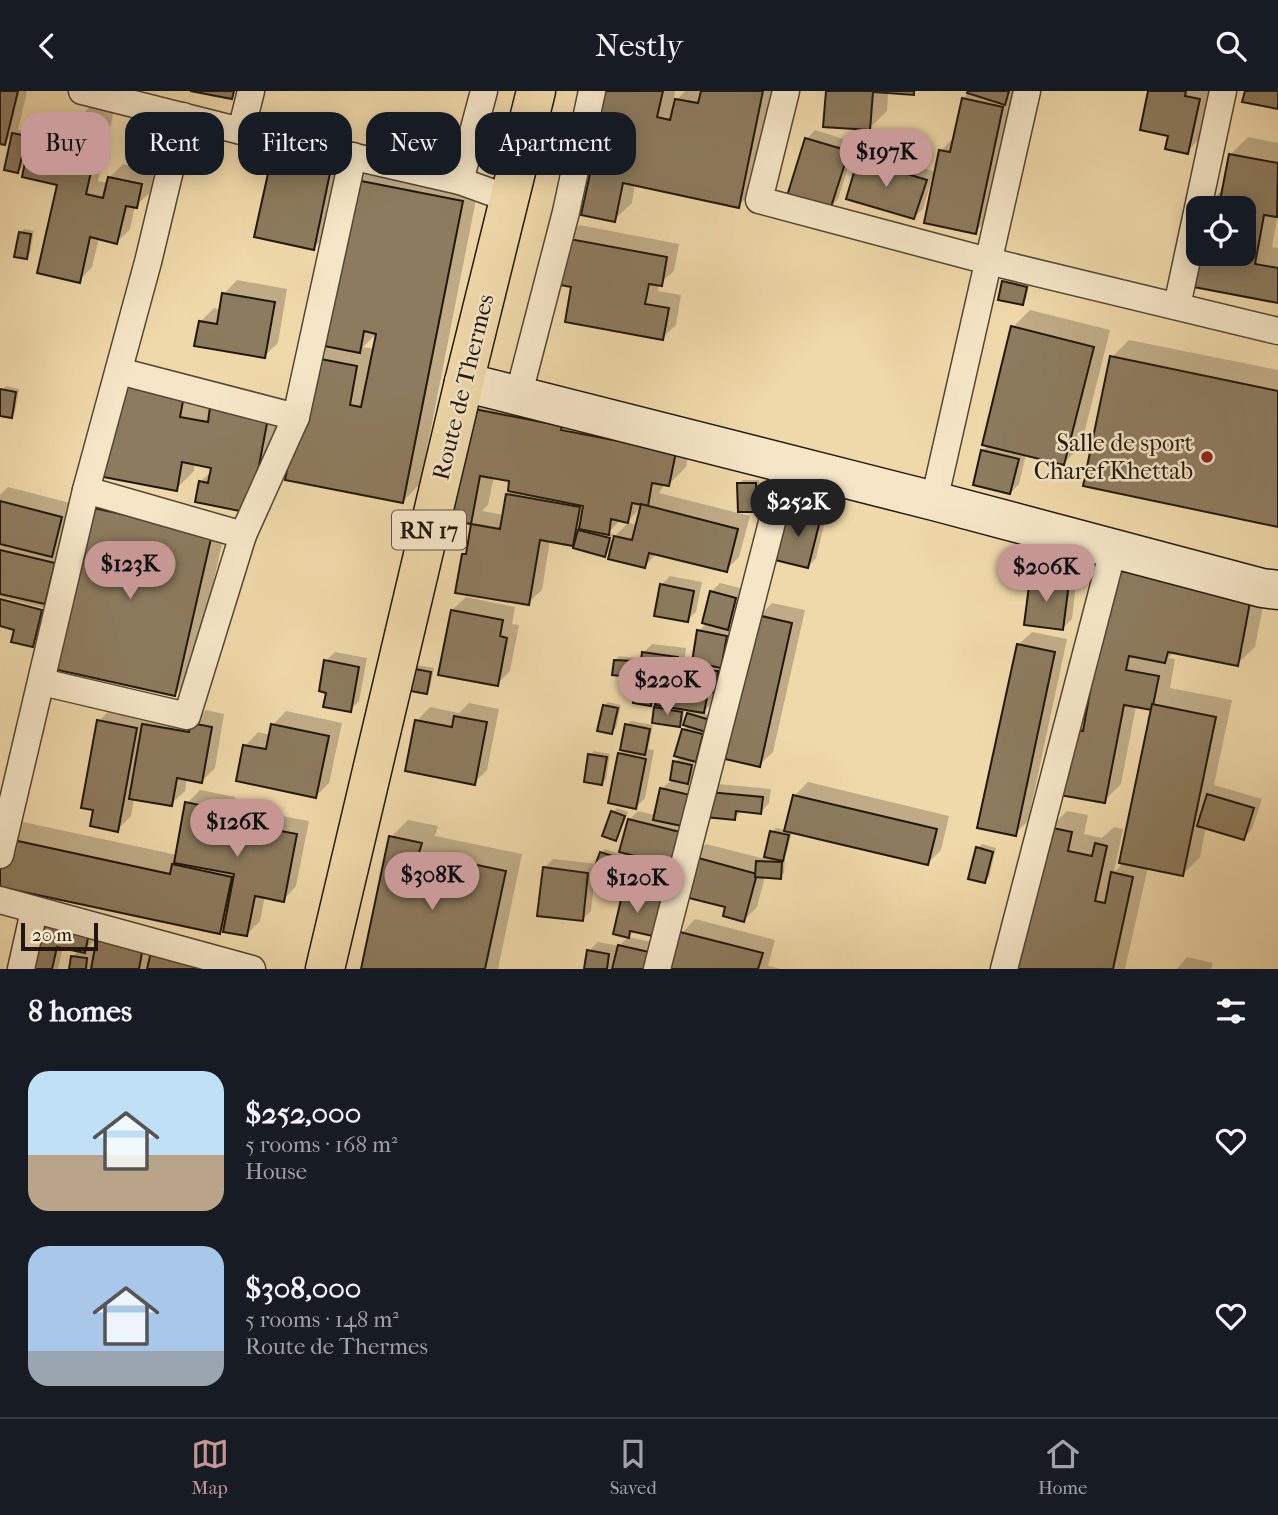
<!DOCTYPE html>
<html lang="en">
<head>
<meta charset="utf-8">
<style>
	body { margin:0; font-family:"IM FELL French Canon",serif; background:#242831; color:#f1f3f6; height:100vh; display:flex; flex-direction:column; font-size:26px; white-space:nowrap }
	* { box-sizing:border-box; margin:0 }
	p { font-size:23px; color:#9ea1a6 }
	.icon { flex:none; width:38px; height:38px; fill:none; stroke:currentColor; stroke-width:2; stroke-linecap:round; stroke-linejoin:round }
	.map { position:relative; height:878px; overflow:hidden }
	.details { display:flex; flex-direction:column; background:#171b24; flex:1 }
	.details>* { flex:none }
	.hud { position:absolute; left:21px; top:21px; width:700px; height:63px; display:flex; gap:14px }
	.tools { position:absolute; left:1186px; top:105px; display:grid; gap:14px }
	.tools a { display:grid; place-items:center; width:70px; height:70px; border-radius:14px; background:#171b24; box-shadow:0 4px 18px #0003; font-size:35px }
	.scale { position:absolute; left:21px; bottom:18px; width:77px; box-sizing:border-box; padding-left:7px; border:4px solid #21160d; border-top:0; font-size:19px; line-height:24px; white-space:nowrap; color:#21160d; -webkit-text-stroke:5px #f5e6c7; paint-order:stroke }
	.price { position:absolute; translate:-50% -60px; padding:0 16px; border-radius:24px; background:#c59692; color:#111; font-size:23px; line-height:46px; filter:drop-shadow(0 2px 4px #0008) }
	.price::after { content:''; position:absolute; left:50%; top:42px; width:21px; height:16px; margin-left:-10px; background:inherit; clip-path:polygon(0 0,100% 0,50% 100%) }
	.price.current { background:#222; color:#fff }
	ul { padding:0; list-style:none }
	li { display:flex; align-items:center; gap:21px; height:175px; padding:0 28px }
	li span { display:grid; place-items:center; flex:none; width:196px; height:140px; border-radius:21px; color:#555 }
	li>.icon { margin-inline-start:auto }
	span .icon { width:84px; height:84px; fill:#fffc; stroke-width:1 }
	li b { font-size:30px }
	h2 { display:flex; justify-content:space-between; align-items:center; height:84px; padding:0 28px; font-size:30px }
	.tag { padding:0 24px; border-radius:21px; background:#171b24; box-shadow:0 4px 18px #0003; font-size:24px; line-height:63px }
	.tag.current { background:#c59692; color:#111 }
	header { display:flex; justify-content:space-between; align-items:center; height:91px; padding:0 28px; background:#171b24; font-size:32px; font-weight:600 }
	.dock { display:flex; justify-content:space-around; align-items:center; height:98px; border-top:2px solid #363941; background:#171b24; font-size:19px; color:#9ea1a6 }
	.dock a { display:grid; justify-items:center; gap:4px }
	.dock .current { color:#c59692 }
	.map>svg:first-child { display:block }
	.shadow { fill:#0003; fill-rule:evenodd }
	.building { fill:#8c7b5e; stroke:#21160d; stroke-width:2 }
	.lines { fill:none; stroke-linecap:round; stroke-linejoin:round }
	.minor-casing { stroke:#544634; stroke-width:29 }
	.secondary-casing { stroke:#21160d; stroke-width:41 }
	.primary-casing { stroke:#21160d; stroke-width:41 }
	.minor { stroke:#f5e6c7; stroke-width:26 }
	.secondary { stroke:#f5e6c7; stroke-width:38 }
	.primary { stroke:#efd8a9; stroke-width:38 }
	.poi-dot { fill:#8f2418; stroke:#f5e6c7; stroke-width:2.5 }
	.labels { text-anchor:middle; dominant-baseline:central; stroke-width:5; stroke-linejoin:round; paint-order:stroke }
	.shield { fill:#f5e6c7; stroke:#615445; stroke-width:2 }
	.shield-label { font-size:23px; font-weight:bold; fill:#21160d }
	.street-label { font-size:24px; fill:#21160d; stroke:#f5e6c7 }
	.poi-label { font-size:24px; fill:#21160d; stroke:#f5e6c7; text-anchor:end }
</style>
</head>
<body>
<header><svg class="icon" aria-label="back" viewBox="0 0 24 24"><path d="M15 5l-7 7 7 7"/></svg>Nestly<svg class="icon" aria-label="search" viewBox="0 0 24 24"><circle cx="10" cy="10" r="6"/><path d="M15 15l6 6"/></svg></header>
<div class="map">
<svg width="1278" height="878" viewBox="0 0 1278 878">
	<rect width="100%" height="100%" fill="#efd8a9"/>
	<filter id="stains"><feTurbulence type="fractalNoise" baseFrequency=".00286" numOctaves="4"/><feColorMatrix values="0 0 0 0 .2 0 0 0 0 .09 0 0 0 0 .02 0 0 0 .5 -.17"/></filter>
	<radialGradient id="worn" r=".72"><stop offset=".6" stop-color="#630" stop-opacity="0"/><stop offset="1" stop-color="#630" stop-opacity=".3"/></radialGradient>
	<g class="shadow">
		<polygon points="0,0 27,0 18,39 30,42 22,76 18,80 6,77 14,42 5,52 0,51"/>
		<polygon points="600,0 675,0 673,13 685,0 776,0 755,98 738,115 635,93 632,112 614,129 592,82"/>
		<polygon points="828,0 916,0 913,3 888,1 887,20 869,38"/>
		<polygon points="969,0 1014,0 988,128 975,141 936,85 933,84 923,118 914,126 860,69 868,60 936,81 941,60 955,45 963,8"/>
		<polygon points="1150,0 1211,0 1200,47 1187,61 1170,44"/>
		<polygon points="95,11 115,15 98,90 109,92 110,86 123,73 154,80 150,102 135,115 130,138 117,151 99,147 92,176 79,190 60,93 28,67 41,54 74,61 82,24"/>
		<polygon points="815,39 856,52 838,108 829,117 807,48"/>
		<polygon points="1248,46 1278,52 1278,123 1272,156 1278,157 1278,210 1199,163 1244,163 1244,117 1207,117 1208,113 1224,97 1230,64"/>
		<polygon points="285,57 343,69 327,144 313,157 272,70"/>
		<path d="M370,72L479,93L420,393L403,410L288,388L353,89ZM378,241L375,258L363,256Z"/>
		<polygon points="579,134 679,153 674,180 659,193 658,200 681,204 676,234 662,247 573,194 565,148"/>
		<polygon points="24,138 34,140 30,162 26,166 20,142"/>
		<polygon points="1007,187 1030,192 1026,208 1022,212 1003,191"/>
		<polygon points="237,189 287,198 278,252 264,265 200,231 214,217 221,219 224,203"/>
		<polygon points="1030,219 1110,239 1081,355 1064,372 1026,363 1019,393 1010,402 982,360 989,354 1013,236"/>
		<polygon points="1129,249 1278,279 1278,434 1112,266"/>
		<polygon points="118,293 284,310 267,403 200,391 212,380 213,376 195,372 194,380 176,398"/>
		<polygon points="6,295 19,298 15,321 11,325 0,323 2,299"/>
		<path d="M488,301L692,344L686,376L669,393H665L659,402L750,425L739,466L726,479L657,462L644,476L612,457L605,464L577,448L573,453L550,449L542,499L528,512L463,464L468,459L473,432L449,427L470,318ZM494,385L511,389L512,399L507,404L504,424L482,420L488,414ZM642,415L638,434L628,432L614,446L618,451L584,442L587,439L613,446V443L608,442L621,428L628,430Z"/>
		<polygon points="743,389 759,389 760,415 756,419 739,393"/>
		<polygon points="8,396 74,413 65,451 59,457 67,459 48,518 0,506 0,404"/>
		<polygon points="104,398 228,426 192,586 175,603 87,415"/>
		<polygon points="798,410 828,418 816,467 808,476 789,419"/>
		<polygon points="1040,479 1077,484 1072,528 1063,537 1031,488"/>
		<polygon points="1114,479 1268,489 1255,556 1237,573 1175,560 1168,567 1175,568 1170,597 1232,609 1214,694 1262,708 1252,738 1244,747 1206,736 1200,766 1182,784 1148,776 1125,878 1014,878 1050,737 1067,720 1088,724 1084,743 1102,747 1114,736 1123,738 1114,781 1124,771 1153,618 1136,615 1121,693 1104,710 1068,638 1085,621 1088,621"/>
		<polygon points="670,485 702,491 696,521 687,529 661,494"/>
		<path d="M720,492L744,498L737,528L729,536L734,537L729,566L719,576L721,577L719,596L715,600L713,612L702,622L713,625L699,665L695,669L692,687L686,693L697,696L674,787L637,764L629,729L638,720L655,724L661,698L671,690L675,671L681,665L683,639L688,634V623L693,619L685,617L683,630L679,634L656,617L660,613L658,606L651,613L638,590L643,586V562L652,553L686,557L683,581L673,591L694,594L695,578L699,574L708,575L699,540L707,532L711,501ZM658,588L669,589L656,602Z"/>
		<polygon points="466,506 515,516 512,533 519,534 510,580 497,593 452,519"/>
		<polygon points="0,510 47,522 41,545 32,554 16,537 2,534 0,537"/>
		<polygon points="772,512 805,519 773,661 759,674 759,525"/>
		<polygon points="1032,541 1067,548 1028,730 1015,743 1018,554"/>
		<polygon points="335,561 367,567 359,610 350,619 328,600 326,570"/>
		<polygon points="619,565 637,567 636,580 632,584 615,569"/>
		<polygon points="410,573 434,577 430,597 426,601"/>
		<polygon points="608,611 621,614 616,637 612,641 604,615"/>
		<polygon points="469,612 499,618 487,679 474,692 417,630 430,616 459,622"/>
		<polygon points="112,617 197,628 206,619 224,623 215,677 202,690 187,687 185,700 171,713 134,707 131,725 117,739 95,718 99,630"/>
		<polygon points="286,620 342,632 329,692 316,705 245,655 258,641 271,644 273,634"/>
		<polygon points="631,630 653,634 648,658 654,659 645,707 636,716 619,663 624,658 627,634"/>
		<polygon points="594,660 610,663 606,688 602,692 590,664"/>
		<polygon points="808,691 949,725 941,759 928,772 792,740 786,764 783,768 785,768 784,782 780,786 765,785 757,816 744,829 727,815 693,766 706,753 761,767 766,767 772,741 776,737 786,739 794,705"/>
		<polygon points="718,693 771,698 769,712 761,721 743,719 734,727 710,702"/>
		<polygon points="200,699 235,706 233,716 309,730 296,795 283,809 265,805 260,830 247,843 226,834 219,841 0,794 6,748 23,731 177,764 187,712"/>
		<polygon points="617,717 628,721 619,744 616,748 604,744 613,721"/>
		<polygon points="408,729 438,735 435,745 522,763 498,878 363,878 391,746"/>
		<polygon points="982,753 996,757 989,786 985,790 978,757"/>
		<polygon points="605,758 631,767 626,781 622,785 596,777 591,820 582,829 544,777 553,768 598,773 601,762"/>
		<polygon points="633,793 669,800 661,834 634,839 628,845 625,801"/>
		<polygon points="695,828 775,849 768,875 781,878 672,878 682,842"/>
		<polygon points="41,831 97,834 93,851 86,858 97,859 99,847 237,878 71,878 72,866 79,859 63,855 58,878 30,878"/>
		<polygon points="628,846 656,852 651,878 586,878 589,860 598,851 619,855"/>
		<polygon points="1187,866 1213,872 1211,878 1177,878"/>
	</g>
	<g class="building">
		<polygon points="0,0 18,0 5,54 0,53"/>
		<polygon points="190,0 234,0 232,8"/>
		<polygon points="598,0 663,0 657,26 670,29 675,8 698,12 701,0 763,0 739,117 623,92 615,131 581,124 590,83 581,82"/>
		<polygon points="826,0 914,0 914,4 873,1 870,39 823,36"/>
		<polygon points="968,0 1009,0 1005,14 967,2"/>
		<polygon points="1148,0 1186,0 1185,5 1200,8 1188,63 1165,58 1168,45 1140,39"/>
		<polygon points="1245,0 1278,0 1278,18 1242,11"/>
		<polygon points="962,7 1003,16 976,143 924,132 939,59 950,61"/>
		<polygon points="80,23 103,28 86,103 103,107 108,86 142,93 137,117 126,115 117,153 90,146 80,192 37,182 57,94 22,86 26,66 69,76"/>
		<polygon points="12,42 27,45 18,82 4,79"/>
		<polygon points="805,47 849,60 830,119 787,105"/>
		<polygon points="1229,63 1278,72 1277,126 1264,124 1255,173 1278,177 1278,212 1183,194 1199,163 1244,163 1244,117 1206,117 1207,113 1219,115"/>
		<polygon points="858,68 927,89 914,128 846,108"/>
		<polygon points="271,69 330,82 314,159 254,146"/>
		<polygon points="351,88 463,110 403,412 285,389 310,266 357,275 350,314 361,316 376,243 364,240 360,262 319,254"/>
		<polygon points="19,141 31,143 27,168 14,166"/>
		<polygon points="564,147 667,166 662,195 649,193 645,213 669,217 663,249 565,231 571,196 555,193"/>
		<polygon points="1002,190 1027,196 1023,214 998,209"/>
		<polygon points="222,202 275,211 265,267 194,255 199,230 217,233"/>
		<polygon points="1011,235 1094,256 1064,374 982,354"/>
		<polygon points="1110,265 1278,300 1278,436 1083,395"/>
		<polygon points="116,292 184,305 180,326 208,331 210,316 268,327 250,422 195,411 199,390 208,392 211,377 182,371 177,400 98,385"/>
		<polygon points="0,298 16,301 12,327 0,325"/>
		<polygon points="469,317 562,335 561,339 676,361 669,395 652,392 648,415 632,412 628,432 611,428 609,444 579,438 583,415 508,400 509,390 480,385 471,433 447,429"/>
		<polygon points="981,359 1019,368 1010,403 973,394"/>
		<polygon points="737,392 756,392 757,421 738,421"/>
		<polygon points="506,403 580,416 573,455 540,449 529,514 455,502 462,463 466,463 471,433 500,438"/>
		<polygon points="0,410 62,426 52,466 0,453"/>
		<polygon points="641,413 738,438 727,481 649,462 645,477 608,468 614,445 632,449"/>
		<polygon points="85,415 212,443 175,605 49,577"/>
		<polygon points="788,418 821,426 808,477 775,469"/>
		<polygon points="578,439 610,447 605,466 573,457"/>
		<polygon points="0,459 55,472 45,513 0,503"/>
		<polygon points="1112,478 1251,506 1238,575 1168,561 1165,572 1129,565 1126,579 1159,585 1152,619 1124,614 1105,712 1054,703 1067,637 1083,640"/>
		<polygon points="1030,487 1069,492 1063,539 1024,534"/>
		<polygon points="660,493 694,500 688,531 654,525"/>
		<polygon points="710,500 736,507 728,539 702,532"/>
		<polygon points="0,508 42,519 33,556 11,551 14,539 0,535"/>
		<polygon points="451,519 503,529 500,545 507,547 498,595 438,584"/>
		<polygon points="757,524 792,532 760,676 725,668"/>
		<polygon points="697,539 727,545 721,577 692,571"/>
		<polygon points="1017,553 1055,561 1016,745 977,737"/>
		<polygon points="642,561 678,566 675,591 639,587"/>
		<polygon points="324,569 359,576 351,621 323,616 326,602 319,600"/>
		<polygon points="614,569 634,570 632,586 612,584"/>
		<polygon points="405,576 431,581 427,603 400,598"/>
		<polygon points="694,578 718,580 716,602 692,599"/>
		<polygon points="636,590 655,593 651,615 633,612"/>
		<polygon points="658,598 707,606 704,622 655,614"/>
		<polygon points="1152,613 1216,626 1183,785 1119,772"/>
		<polygon points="603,614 618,617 612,643 597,640"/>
		<polygon points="654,616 682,621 680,636 652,632"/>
		<polygon points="687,622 710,629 706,641 683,634"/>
		<polygon points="454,625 487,631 475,694 405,680 415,629 452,636"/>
		<polygon points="97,629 137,637 118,741 90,735 93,719 81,717"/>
		<polygon points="191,632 212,636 202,692 177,687 172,715 129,708 142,633 189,641"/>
		<polygon points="271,633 329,645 316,707 236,690 243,654 266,658"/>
		<polygon points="625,633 650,638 645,664 620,659"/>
		<polygon points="682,638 703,643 696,671 674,665"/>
		<polygon points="618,662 646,668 636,718 608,712"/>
		<polygon points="588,663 607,666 602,694 584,691"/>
		<polygon points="673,670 692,674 688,693 670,689"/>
		<polygon points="660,697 690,704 682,735 653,729"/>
		<polygon points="708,701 763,706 761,723 736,720 735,729 705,726"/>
		<polygon points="1207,703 1254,717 1244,749 1197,735"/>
		<polygon points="793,704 937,738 928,774 784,740"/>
		<polygon points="185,711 223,719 221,729 297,743 284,811 255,805 247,845 223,841 234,783 174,772"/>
		<polygon points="611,720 625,725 616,750 602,745"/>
		<polygon points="628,728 680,741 666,798 629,789 635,765 619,761"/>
		<polygon points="1048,736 1072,741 1068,760 1092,765 1095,752 1107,755 1095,810 1105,812 1111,781 1133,786 1113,878 1012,878"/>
		<polygon points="770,740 789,744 783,770 764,766"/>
		<polygon points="389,745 422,752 419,762 506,780 485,878 361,878"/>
		<polygon points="4,747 170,783 172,773 232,786 220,843 0,796 0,767"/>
		<polygon points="976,756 993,761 985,792 968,788"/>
		<polygon points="600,761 628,770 622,787 594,778"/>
		<polygon points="691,765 757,783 744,831 723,825 725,816 681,805"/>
		<polygon points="756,770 782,771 781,788 755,786"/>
		<polygon points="543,776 588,782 583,830 537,825"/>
		<polygon points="623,800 661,809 653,845 630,840 629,847 613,843"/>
		<polygon points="40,830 89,842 85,862 57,856 52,878 28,878"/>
		<polygon points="680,841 763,862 758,878 670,878"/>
		<polygon points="97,846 143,856 139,878 91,878"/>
		<polygon points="618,854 649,861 645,878 612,878"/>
		<polygon points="587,859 609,863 607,878 584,878"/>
		<polygon points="151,861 226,878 147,878"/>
		<polygon points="71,865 87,867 86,878 69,878"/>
	</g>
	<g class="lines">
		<g class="minor-casing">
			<g id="minor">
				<polyline points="82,0 241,40 460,90 510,108"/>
				<polyline points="786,0 759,109 988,170 1278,240"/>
				<polyline points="241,40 251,0"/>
				<polyline points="460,90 484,0"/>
				<polyline points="1177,215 1223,0"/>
				<polyline points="119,280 296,326"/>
				<polyline points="518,306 566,121 592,0"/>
				<polyline points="86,399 243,444 296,326 353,65"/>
				<polyline points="934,410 1027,0"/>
				<polyline points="42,591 187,625 243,444"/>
				<polyline points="0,764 86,399 148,171 183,25"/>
				<polyline points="0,809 252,878"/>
				<polyline points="21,878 34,820"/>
				<polyline points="657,878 787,373"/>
				<polyline points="1004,878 1113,459"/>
			</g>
		</g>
		<g class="secondary-casing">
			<polyline id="secondary" points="464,291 934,410 1262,497 1278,499"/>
		</g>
		<g class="primary-casing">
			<polyline id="primary" points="325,878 464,291 536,0"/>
		</g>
		<use href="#minor" class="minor"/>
		<use href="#secondary" class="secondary"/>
		<use href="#primary" class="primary"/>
	</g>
	<circle class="poi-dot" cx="1207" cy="366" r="7"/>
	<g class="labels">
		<rect class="shield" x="392" y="419.5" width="74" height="39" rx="5"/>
		<g class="shield-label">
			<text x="429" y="439">RN 17</text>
		</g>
		<g class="street-label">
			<text transform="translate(463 296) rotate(-76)">Route de Thermes</text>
		</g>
		<g class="poi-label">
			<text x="1193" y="352">Salle de sport<tspan x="1193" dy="28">Charef Khettab</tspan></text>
		</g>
	</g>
	<rect width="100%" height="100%" filter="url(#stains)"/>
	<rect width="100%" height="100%" fill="url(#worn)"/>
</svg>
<div class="tools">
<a><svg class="icon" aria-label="locate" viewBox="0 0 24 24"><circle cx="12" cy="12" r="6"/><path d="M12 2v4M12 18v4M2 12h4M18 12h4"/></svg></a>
</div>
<div class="scale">20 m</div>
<b class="price" style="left:886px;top:98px">$197K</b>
<b class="price current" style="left:798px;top:448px">$252K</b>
<b class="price" style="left:130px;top:510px">$123K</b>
<b class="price" style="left:1046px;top:513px">$206K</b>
<b class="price" style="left:667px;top:626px">$220K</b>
<b class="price" style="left:237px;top:768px">$126K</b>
<b class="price" style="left:432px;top:821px">$308K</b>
<b class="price" style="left:637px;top:824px">$120K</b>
<div class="hud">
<a class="tag current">Buy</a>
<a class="tag">Rent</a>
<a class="tag">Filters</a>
<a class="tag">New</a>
<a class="tag">Apartment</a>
</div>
</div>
<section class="details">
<h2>8 homes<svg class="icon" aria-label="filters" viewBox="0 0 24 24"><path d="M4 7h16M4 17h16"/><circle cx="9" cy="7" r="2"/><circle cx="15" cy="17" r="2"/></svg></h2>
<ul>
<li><span style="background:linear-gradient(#bfe0f5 60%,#b9a48a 0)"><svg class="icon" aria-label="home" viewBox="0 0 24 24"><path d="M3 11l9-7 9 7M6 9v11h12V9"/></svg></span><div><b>$252,000</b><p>5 rooms · 168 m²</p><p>House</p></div><svg class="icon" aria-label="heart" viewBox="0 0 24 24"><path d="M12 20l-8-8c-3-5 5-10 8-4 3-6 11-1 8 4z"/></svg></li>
<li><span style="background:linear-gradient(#a9c7e8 75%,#9aa5b1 0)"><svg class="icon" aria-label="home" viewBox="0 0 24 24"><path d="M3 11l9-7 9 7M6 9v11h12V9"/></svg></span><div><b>$308,000</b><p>5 rooms · 148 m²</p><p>Route de Thermes</p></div><svg class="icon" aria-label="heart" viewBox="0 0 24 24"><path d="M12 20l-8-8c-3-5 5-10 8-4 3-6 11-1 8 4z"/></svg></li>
</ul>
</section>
<nav class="dock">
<a class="current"><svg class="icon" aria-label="map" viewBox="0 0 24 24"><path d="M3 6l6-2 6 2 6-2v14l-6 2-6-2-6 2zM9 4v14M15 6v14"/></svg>Map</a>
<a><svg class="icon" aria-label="saved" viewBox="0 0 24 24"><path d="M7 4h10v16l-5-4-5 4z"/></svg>Saved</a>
<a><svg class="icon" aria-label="home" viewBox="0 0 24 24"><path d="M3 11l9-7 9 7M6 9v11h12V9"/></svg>Home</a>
</nav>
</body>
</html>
